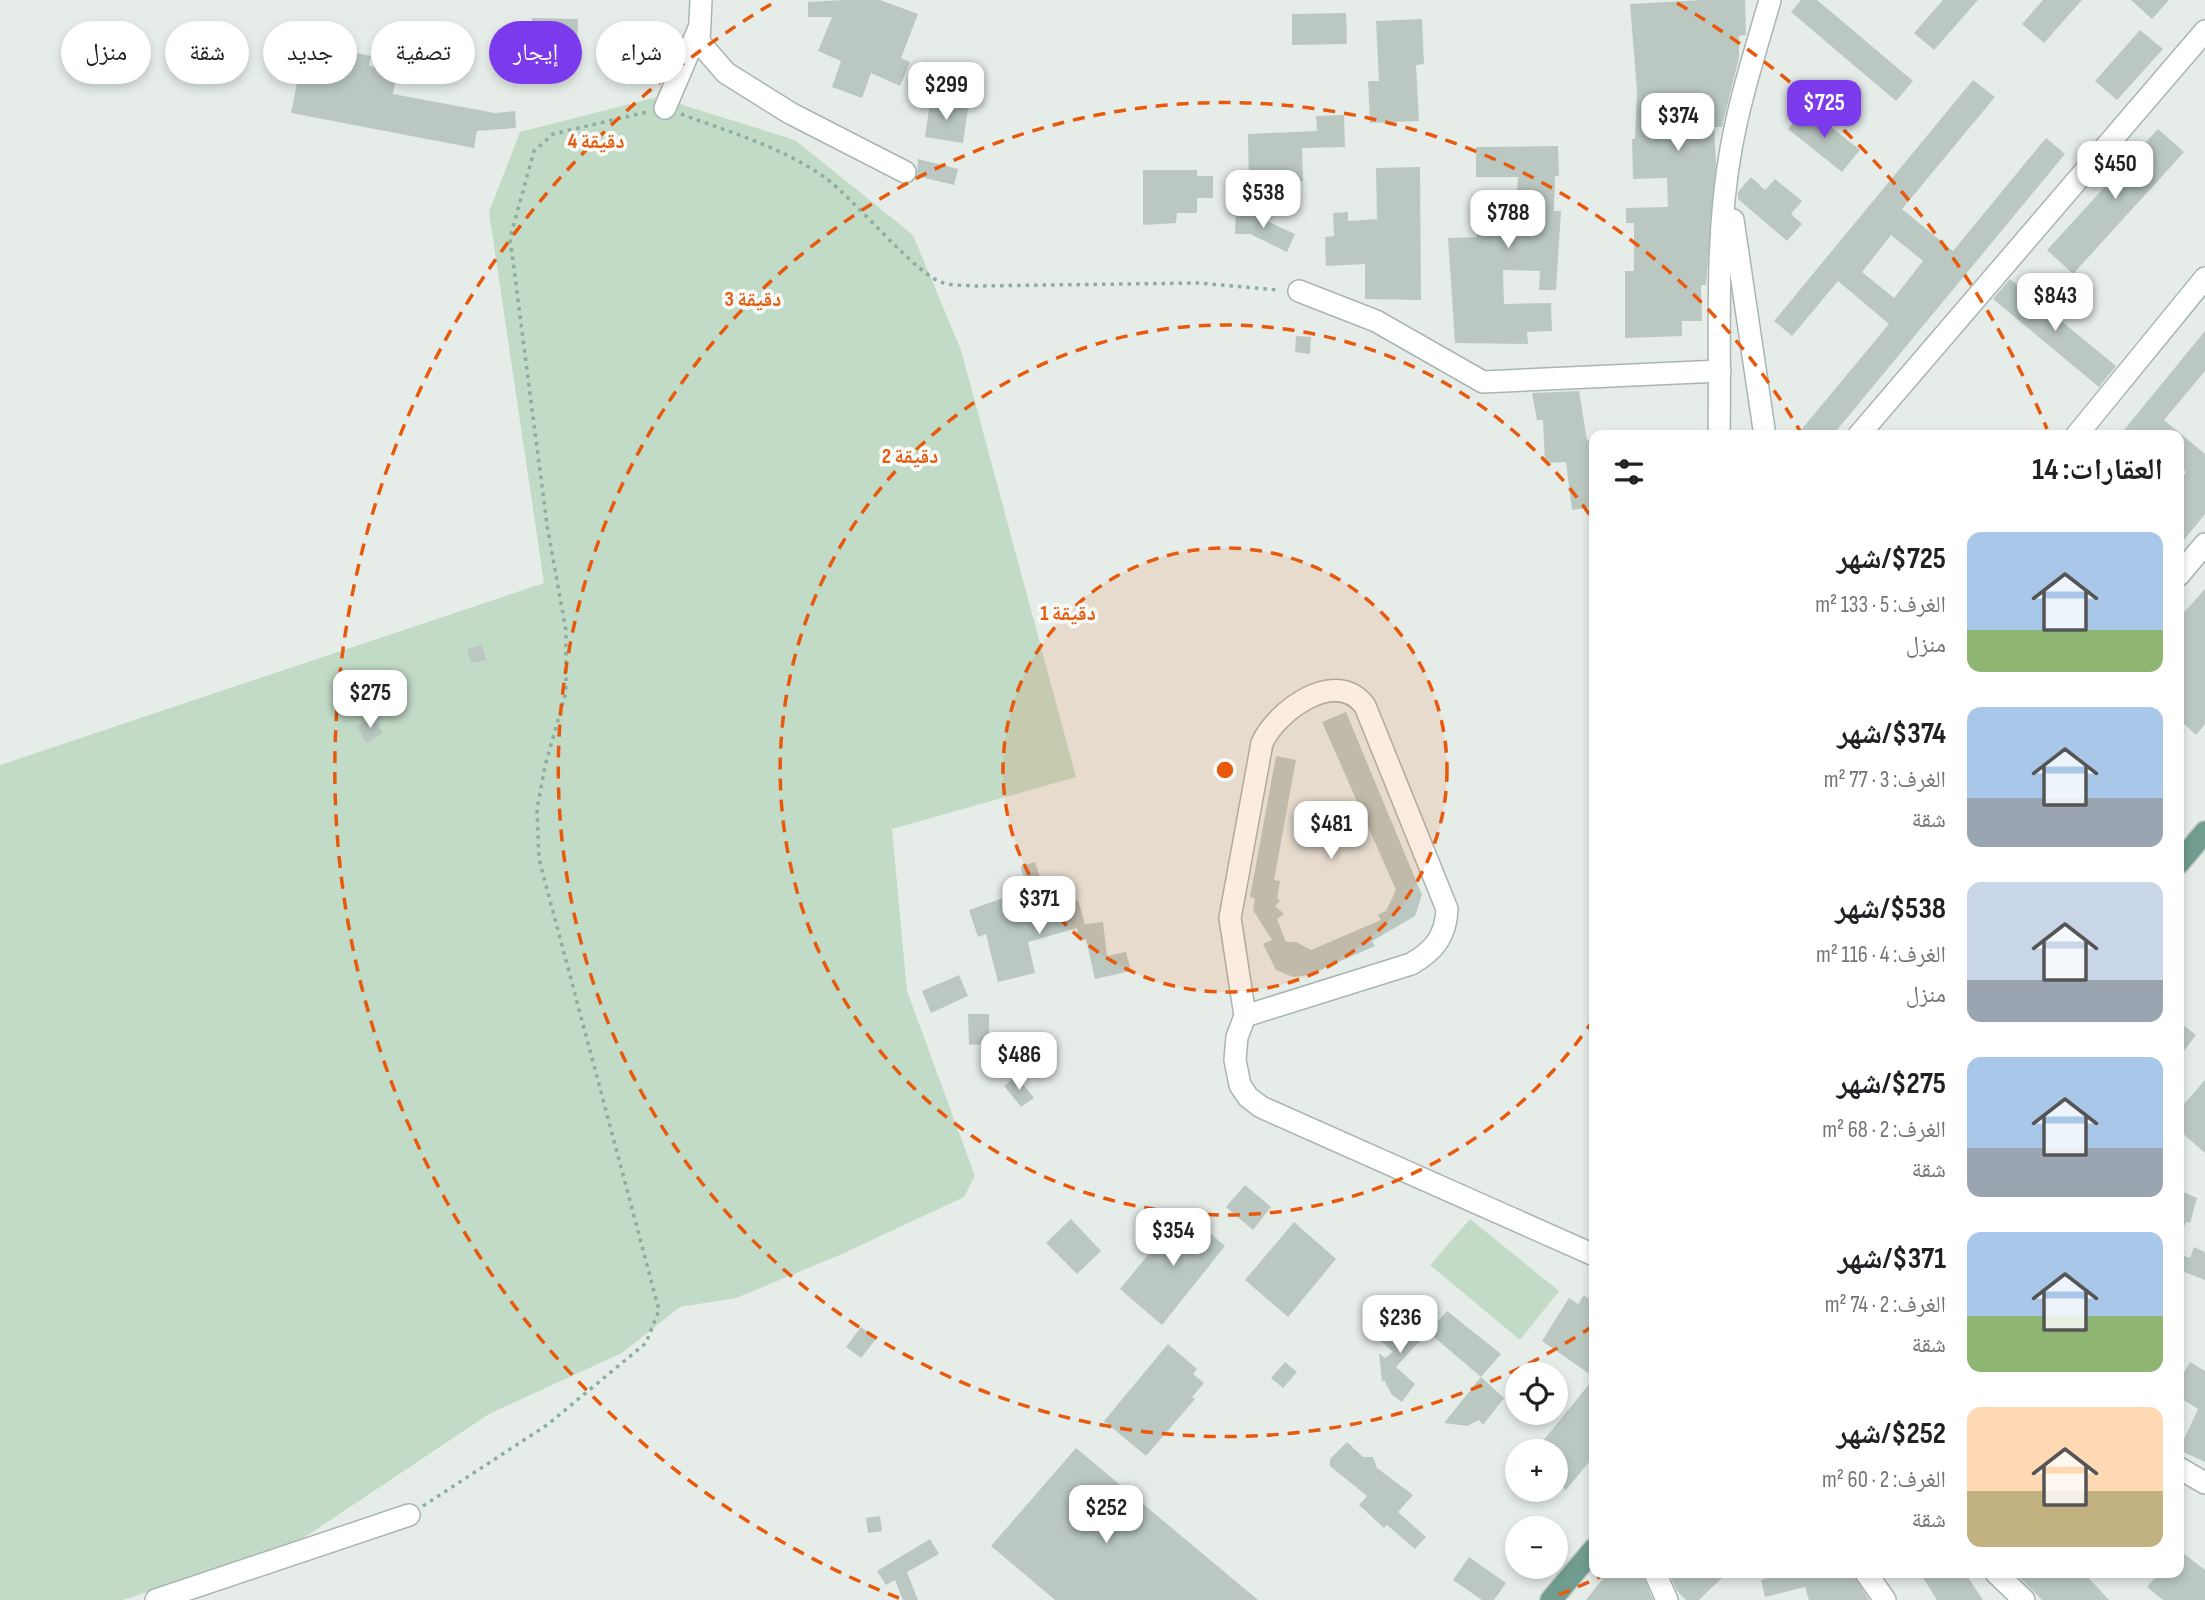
<!DOCTYPE html>
<html lang="ar">
<head>
<meta charset="utf-8">
<style>
	body { margin:0; font-family:"Sofia Sans Condensed","Noto Naskh Arabic",sans-serif; background:#f6f6f6; color:#202124; direction:rtl; height:100vh; display:flex; flex-direction:column; font-size:26px; white-space:nowrap }
	* { box-sizing:border-box; margin:0 }
	p { font-size:23px; color:#757577 }
	.icon { flex:none; width:38px; height:38px; fill:none; stroke:currentColor; stroke-width:2; stroke-linecap:round; stroke-linejoin:round }
	.map { position:relative; flex:1; overflow:hidden; direction:ltr }
	.details { position:absolute; left:1589px; top:430px; width:595px; height:1148px; display:flex; flex-direction:column; background:#fff; border-radius:14px; box-shadow:0 4px 10px #0003; direction:rtl }
	.details>* { flex:none }
	.guide { position:absolute; left:21px; top:21px; width:665px; height:63px; direction:rtl; display:flex; gap:14px }
	.fabs { position:absolute; left:1505px; top:1362px; display:grid; gap:14px }
	.fabs a { display:grid; place-items:center; width:63px; height:63px; border-radius:50%; background:#fff; box-shadow:0 4px 10px #0003; font-size:35px }
	.price { position:absolute; translate:-50% -60px; padding:0 16px; border-radius:14px; background:#fff; color:#222; font-size:23px; line-height:46px; filter:drop-shadow(0 2px 4px #0008) }
	.price::after { content:''; position:absolute; left:50%; top:42px; width:21px; height:16px; margin-left:-10px; background:inherit; clip-path:polygon(0 0,100% 0,50% 100%) }
	.price.on { background:#7c3aed; color:#fff }
	ul { padding:0; list-style:none }
	li { display:flex; align-items:center; gap:21px; height:175px; padding:0 21px }
	li span { display:grid; place-items:center; flex:none; width:196px; height:140px; border-radius:14px; color:#555 }
	li>.icon { margin-inline-start:auto }
	span .icon { width:84px; height:84px; fill:#fffc; stroke-width:1 }
	li b { font-size:30px }
	h2 { display:flex; justify-content:space-between; align-items:center; height:84px; padding:0 21px; font-size:30px }
	.tag { padding:0 24px; border-radius:32px; background:#fff; box-shadow:0 4px 10px #0003; font-size:24px; line-height:63px }
	.tag.on { background:#7c3aed; color:#fff }
	.map>svg:first-child { display:block }
	.green { fill:#c2dbc7 }
	.building { fill:#bbc8c2; fill-rule:evenodd }
	.lines { fill:none; stroke-linecap:round; stroke-linejoin:round }
	.minor-casing { stroke:#a9b5b0; stroke-width:24 }
	.major-casing { stroke:#c3c9c7; stroke-width:24 }
	.path { stroke:#8aada0; stroke-width:3.5; stroke-dasharray:3.5 5; stroke-linecap:butt }
	.minor { stroke:#fff; stroke-width:21 }
	.major { stroke:#709d8f; stroke-width:21 }
	.ring { fill:none; stroke:#e8590c; stroke-width:3.5; stroke-dasharray:12 9 }
	.centre { fill:#e8590c; stroke:#f6faf8; stroke-width:3.5 }
	.ring-label { font-size:21px; text-anchor:middle; font-weight:bold; fill:#e8590c; stroke:#f6faf8; stroke-width:7; stroke-linejoin:round; paint-order:stroke }
</style>
</head>
<body>
<div class="map">
<svg width="2205" height="1600" viewBox="0 0 2205 1600">
	<rect width="100%" height="100%" fill="#e6ede9"/>
	<g class="green">
		<polygon points="657,97 795,140 913,235 961,350 1076,777 892,829 907,991 975,1176 964,1197 842,1254 736,1298 680,1307 622,1353 489,1414 299,1541 123,1600 0,1600 0,765 544,583 489,212 520,132"/>
		<polygon points="1470,1219 1559,1291 1520,1340 1430,1265"/>
	</g>
	<g class="building">
		<polygon points="843,0 880,0 918,14 901,58 910,62 900,86 871,73 862,98 832,87 841,61 818,51 832,17 808,17 808,2"/>
		<polygon points="1702,0 1745,0 1746,35 1739,36 1739,58 1722,127 1714,127 1716,163 1706,285 1701,285 1702,321 1682,321 1682,336 1625,338 1625,271 1634,271 1634,223 1626,223 1626,208 1668,207 1667,178 1633,179 1632,139 1635,139 1637,92 1630,4"/>
		<polygon points="1801,0 1817,0 1913,81 1896,101 1791,12"/>
		<polygon points="1943,0 1978,0 1934,50 1914,33"/>
		<polygon points="2043,0 2082,0 2044,43 2022,24"/>
		<polygon points="2131,0 2169,0 2152,19"/>
		<polygon points="1346,13 1347,44 1292,45 1292,14"/>
		<polygon points="532,18 578,19 577,51 531,49"/>
		<polygon points="1422,19 1424,64 1416,65 1419,121 1370,123 1368,81 1379,81 1376,21"/>
		<polygon points="2140,30 2163,49 2117,100 2095,81"/>
		<polygon points="305,43 371,56 369,66 397,71 393,94 495,113 515,111 516,128 477,131 474,148 291,113"/>
		<path d="M1973,80L1995,97L1902,209L1953,251L2046,138L2065,154L1832,436H1796L1889,324L1838,281L1792,336L1774,321ZM1891,235L1923,261L1894,298L1862,272Z"/>
		<polygon points="930,102 968,108 963,143 925,137"/>
		<polygon points="1806,107 1860,150 1842,172 1788,129"/>
		<polygon points="1344,115 1345,147 1302,148 1303,181 1263,182 1263,189 1249,189 1248,134 1317,131 1316,116"/>
		<polygon points="2158,129 2184,152 2073,274 2047,250"/>
		<polygon points="1558,146 1559,176 1555,176 1554,211 1561,211 1556,290 1539,290 1540,271 1503,270 1504,304 1551,303 1552,331 1527,332 1528,344 1455,343 1448,238 1477,237 1477,210 1516,211 1518,177 1476,177 1476,147"/>
		<polygon points="918,159 958,169 954,185 917,176"/>
		<polygon points="1420,167 1421,300 1365,299 1365,264 1326,266 1325,237 1334,236 1333,213 1348,212 1348,221 1377,219 1376,168"/>
		<polygon points="1143,170 1197,170 1197,176 1213,176 1213,198 1197,198 1197,213 1177,213 1176,223 1143,225"/>
		<polygon points="1751,177 1765,190 1775,179 1802,201 1791,214 1802,224 1787,241 1738,199 1738,192"/>
		<polygon points="1236,207 1295,234 1287,252 1250,234 1235,234"/>
		<polygon points="2010,279 2116,366 2099,387 1993,299"/>
		<polygon points="2205,331 2205,371 2164,420 2205,454 2205,514 2179,546 2179,482 2186,472 2179,466 2179,436 2119,436"/>
		<polygon points="1296,336 1311,337 1310,354 1295,352"/>
		<polygon points="1579,391 1587,440 1594,439 1594,507 1572,510 1566,462 1545,463 1543,420 1537,420 1532,393"/>
		<polygon points="2205,589 2205,724 2196,735 2179,719 2179,618"/>
		<polygon points="482,645 486,660 471,663 467,649"/>
		<polygon points="1346,712 1422,895 1415,916 1372,941 1375,946 1309,975 1293,977 1276,970 1263,944 1272,940 1253,910 1255,899 1250,897 1276,756 1296,760 1274,880 1280,881 1277,898 1280,901 1275,906 1284,914 1277,919 1286,942 1296,942 1311,950 1381,920 1378,915 1386,911 1396,890 1322,722"/>
		<polygon points="373,717 383,733 366,743 357,726"/>
		<polygon points="1035,862 1041,880 1027,885 1020,867"/>
		<polygon points="1020,892 1028,915 1078,900 1085,924 1103,922 1107,956 1126,952 1131,971 1095,979 1086,939 1079,940 1077,928 1028,942 1035,973 998,982 986,934 978,937 969,910"/>
		<polygon points="959,975 968,996 931,1013 922,991"/>
		<polygon points="968,1014 989,1014 989,1044 969,1045"/>
		<polygon points="2179,1022 2196,1035 2179,1057"/>
		<polygon points="1016,1076 1034,1098 1021,1107 1004,1086"/>
		<polygon points="2205,1080 2205,1153 2179,1130 2179,1110"/>
		<polygon points="1245,1185 1271,1207 1253,1230 1226,1207"/>
		<polygon points="2179,1190 2197,1198 2190,1223 2186,1222 2179,1239"/>
		<polygon points="1184,1211 1225,1246 1162,1325 1120,1289"/>
		<polygon points="1071,1219 1101,1251 1077,1274 1046,1243"/>
		<polygon points="1294,1222 1336,1259 1288,1317 1245,1280"/>
		<polygon points="2194,1247 2205,1252 2205,1280 2179,1270 2179,1254 2190,1258"/>
		<polygon points="1584,1295 1594,1303 1594,1377 1542,1341 1569,1298 1578,1304"/>
		<polygon points="1447,1311 1501,1354 1481,1377 1428,1332"/>
		<polygon points="1404,1313 1428,1332 1396,1367 1415,1384 1402,1402 1392,1395 1384,1380 1382,1382 1379,1353 1385,1358 1393,1352 1380,1340"/>
		<polygon points="861,1327 876,1339 861,1358 846,1347"/>
		<polygon points="1168,1344 1197,1369 1193,1374 1204,1383 1192,1397 1195,1399 1146,1456 1104,1421"/>
		<polygon points="1285,1362 1297,1372 1283,1388 1271,1378"/>
		<polygon points="2190,1362 2205,1371 2205,1462 2179,1450 2198,1409 2179,1397 2179,1381"/>
		<polygon points="1481,1377 1504,1398 1483,1425 1479,1420 1467,1426 1444,1423"/>
		<polygon points="1594,1378 1594,1456 1566,1490 1556,1482 1556,1451 1535,1451"/>
		<polygon points="1347,1442 1363,1457 1373,1457 1377,1468 1413,1495 1398,1512 1426,1537 1415,1549 1387,1525 1384,1528 1359,1505 1367,1496 1330,1466 1330,1459"/>
		<polygon points="1076,1448 1258,1600 1055,1600 991,1546"/>
		<polygon points="880,1516 882,1531 868,1533 866,1518"/>
		<polygon points="930,1539 939,1554 907,1572 918,1600 903,1600 895,1580 886,1585 877,1571"/>
		<polygon points="2179,1550 2205,1570 2205,1600 2163,1600 2147,1587 2159,1573 2179,1573"/>
		<polygon points="1469,1557 1506,1583 1494,1600 1482,1600 1453,1580"/>
		<polygon points="1607,1573 1642,1573 1653,1600 1586,1600"/>
		<polygon points="1669,1573 1727,1573 1699,1600 1686,1600 1677,1591"/>
		<polygon points="1788,1573 1853,1573 1869,1600 1809,1600 1805,1587 1765,1597 1761,1580"/>
		<polygon points="1920,1573 1965,1573 1983,1600 1937,1600"/>
		<polygon points="2015,1573 2084,1573 2109,1600 2042,1600"/>
	</g>
	<g class="lines">
		<g class="minor-casing">
			<g id="minor">
				<polyline points="701,0 699,42 726,73 790,113 905,172"/>
				<polyline points="665,108 699,28"/>
				<polyline points="1733,220 1765,436"/>
				<polyline points="1299,291 1376,321 1483,382 1720,371"/>
				<path d="M1719,436C1721,341 1714,243 1731,149C1740,98 1756,49 1770,0"/>
				<polyline points="1858,436 2205,31"/>
				<polyline points="2076,436 2205,278"/>
				<polyline points="2179,575 2205,544"/>
				<path d="M1245,1016L1411,964C1434,951 1446,936 1447,909L1365,706C1337,667 1277,710 1262,743L1230,918L1245,1016L1237,1037L1235,1060L1240,1085L1248,1097L1261,1107L1594,1255"/>
				<polyline points="2179,1468 2205,1483"/>
				<polyline points="1655,1573 1667,1600"/>
				<polyline points="1866,1573 1885,1600"/>
				<polyline points="1996,1573 2024,1600"/>
				<polyline points="156,1600 409,1515"/>
			</g>
		</g>
		<g class="major-casing">
			<g id="major">
				<polyline points="2179,863 2205,832"/>
				<polyline points="1551,1600 1594,1549"/>
			</g>
		</g>
		<g class="path">
			<path d="M681,114C729,132 782,147 824,177C854,198 917,277 944,283C954,286 966,285 976,286L1198,283L1279,290"/>
			<polyline points="423,1506 547,1425 646,1343 659,1310 539,859 537,809 545,766 566,692 566,631 547,525 510,238 534,151 553,134 647,112"/>
		</g>
		<use href="#minor" class="minor"/>
		<use href="#major" class="major"/>
	</g>
	<circle cx="1225" cy="770" r="222" fill="#e8590c" fill-opacity=".12"/>
	<g class="ring">
		<circle cx="1225" cy="770" r="222"/>
		<path d="M1594 1019A445 445 0 1 1 1594 521"/>
		<path d="M1593 1326A667 667 0 1 1 1800 431"/>
		<path d="M1608 1573A890 890 0 0 1 1551 1598M899 1598A890 890 0 0 1 773 3M1677 3A890 890 0 0 1 2047 429"/>
	</g>
	<circle cx="1225" cy="770" r="10" class="centre"/>
	<g class="ring-label">
		<text x="596" y="148">4 دقيقة</text>
		<text x="753" y="306">3 دقيقة</text>
		<text x="910" y="463">2 دقيقة</text>
		<text x="1068" y="620">1 دقيقة</text>
	</g>
</svg>
<div class="fabs">
<a><svg class="icon" aria-label="locate" viewBox="0 0 24 24"><circle cx="12" cy="12" r="6"/><path d="M12 2v4M12 18v4M2 12h4M18 12h4"/></svg></a>
<a>+</a>
<a>−</a>
</div>
<b class="price" style="left:946px;top:122px">$299</b>
<b class="price on" style="left:1824px;top:140px">$725</b>
<b class="price" style="left:1678px;top:153px">$374</b>
<b class="price" style="left:2115px;top:201px">$450</b>
<b class="price" style="left:1263px;top:230px">$538</b>
<b class="price" style="left:1508px;top:250px">$788</b>
<b class="price" style="left:2055px;top:333px">$843</b>
<b class="price" style="left:370px;top:730px">$275</b>
<b class="price" style="left:1331px;top:861px">$481</b>
<b class="price" style="left:1039px;top:936px">$371</b>
<b class="price" style="left:1019px;top:1092px">$486</b>
<b class="price" style="left:1173px;top:1268px">$354</b>
<b class="price" style="left:1400px;top:1355px">$236</b>
<b class="price" style="left:1106px;top:1545px">$252</b>
<div class="guide">
<a class="tag">شراء</a>
<a class="tag on">إيجار</a>
<a class="tag">تصفية</a>
<a class="tag">جديد</a>
<a class="tag">شقة</a>
<a class="tag">منزل</a>
</div>
<section class="details">
<h2>العقارات: 14<svg class="icon" aria-label="filters" viewBox="0 0 24 24"><path d="M4 7h16M4 17h16"/><circle cx="9" cy="7" r="2"/><circle cx="15" cy="17" r="2"/></svg></h2>
<ul>
<li><span style="background:linear-gradient(#a9c7e8 70%,#8fb573 0)"><svg class="icon" aria-label="home" viewBox="0 0 24 24"><path d="M3 11l9-7 9 7M6 9v11h12V9"/></svg></span><div><b>$725/شهر</b><p>الغرف: 5 · 133 m²</p><p>منزل</p></div></li>
<li><span style="background:linear-gradient(#a9c7e8 65%,#9aa5b1 0)"><svg class="icon" aria-label="home" viewBox="0 0 24 24"><path d="M3 11l9-7 9 7M6 9v11h12V9"/></svg></span><div><b>$374/شهر</b><p>الغرف: 3 · 77 m²</p><p>شقة</p></div></li>
<li><span style="background:linear-gradient(#c9d6e8 70%,#9aa5b1 0)"><svg class="icon" aria-label="home" viewBox="0 0 24 24"><path d="M3 11l9-7 9 7M6 9v11h12V9"/></svg></span><div><b>$538/شهر</b><p>الغرف: 4 · 116 m²</p><p>منزل</p></div></li>
<li><span style="background:linear-gradient(#a9c7e8 65%,#9aa5b1 0)"><svg class="icon" aria-label="home" viewBox="0 0 24 24"><path d="M3 11l9-7 9 7M6 9v11h12V9"/></svg></span><div><b>$275/شهر</b><p>الغرف: 2 · 68 m²</p><p>شقة</p></div></li>
<li><span style="background:linear-gradient(#a9c7e8 60%,#8fb573 0)"><svg class="icon" aria-label="home" viewBox="0 0 24 24"><path d="M3 11l9-7 9 7M6 9v11h12V9"/></svg></span><div><b>$371/شهر</b><p>الغرف: 2 · 74 m²</p><p>شقة</p></div></li>
<li><span style="background:linear-gradient(#ffd9b3 60%,#c2b280 0)"><svg class="icon" aria-label="home" viewBox="0 0 24 24"><path d="M3 11l9-7 9 7M6 9v11h12V9"/></svg></span><div><b>$252/شهر</b><p>الغرف: 2 · 60 m²</p><p>شقة</p></div></li>
</ul>
</section>
</div>
</body>
</html>
